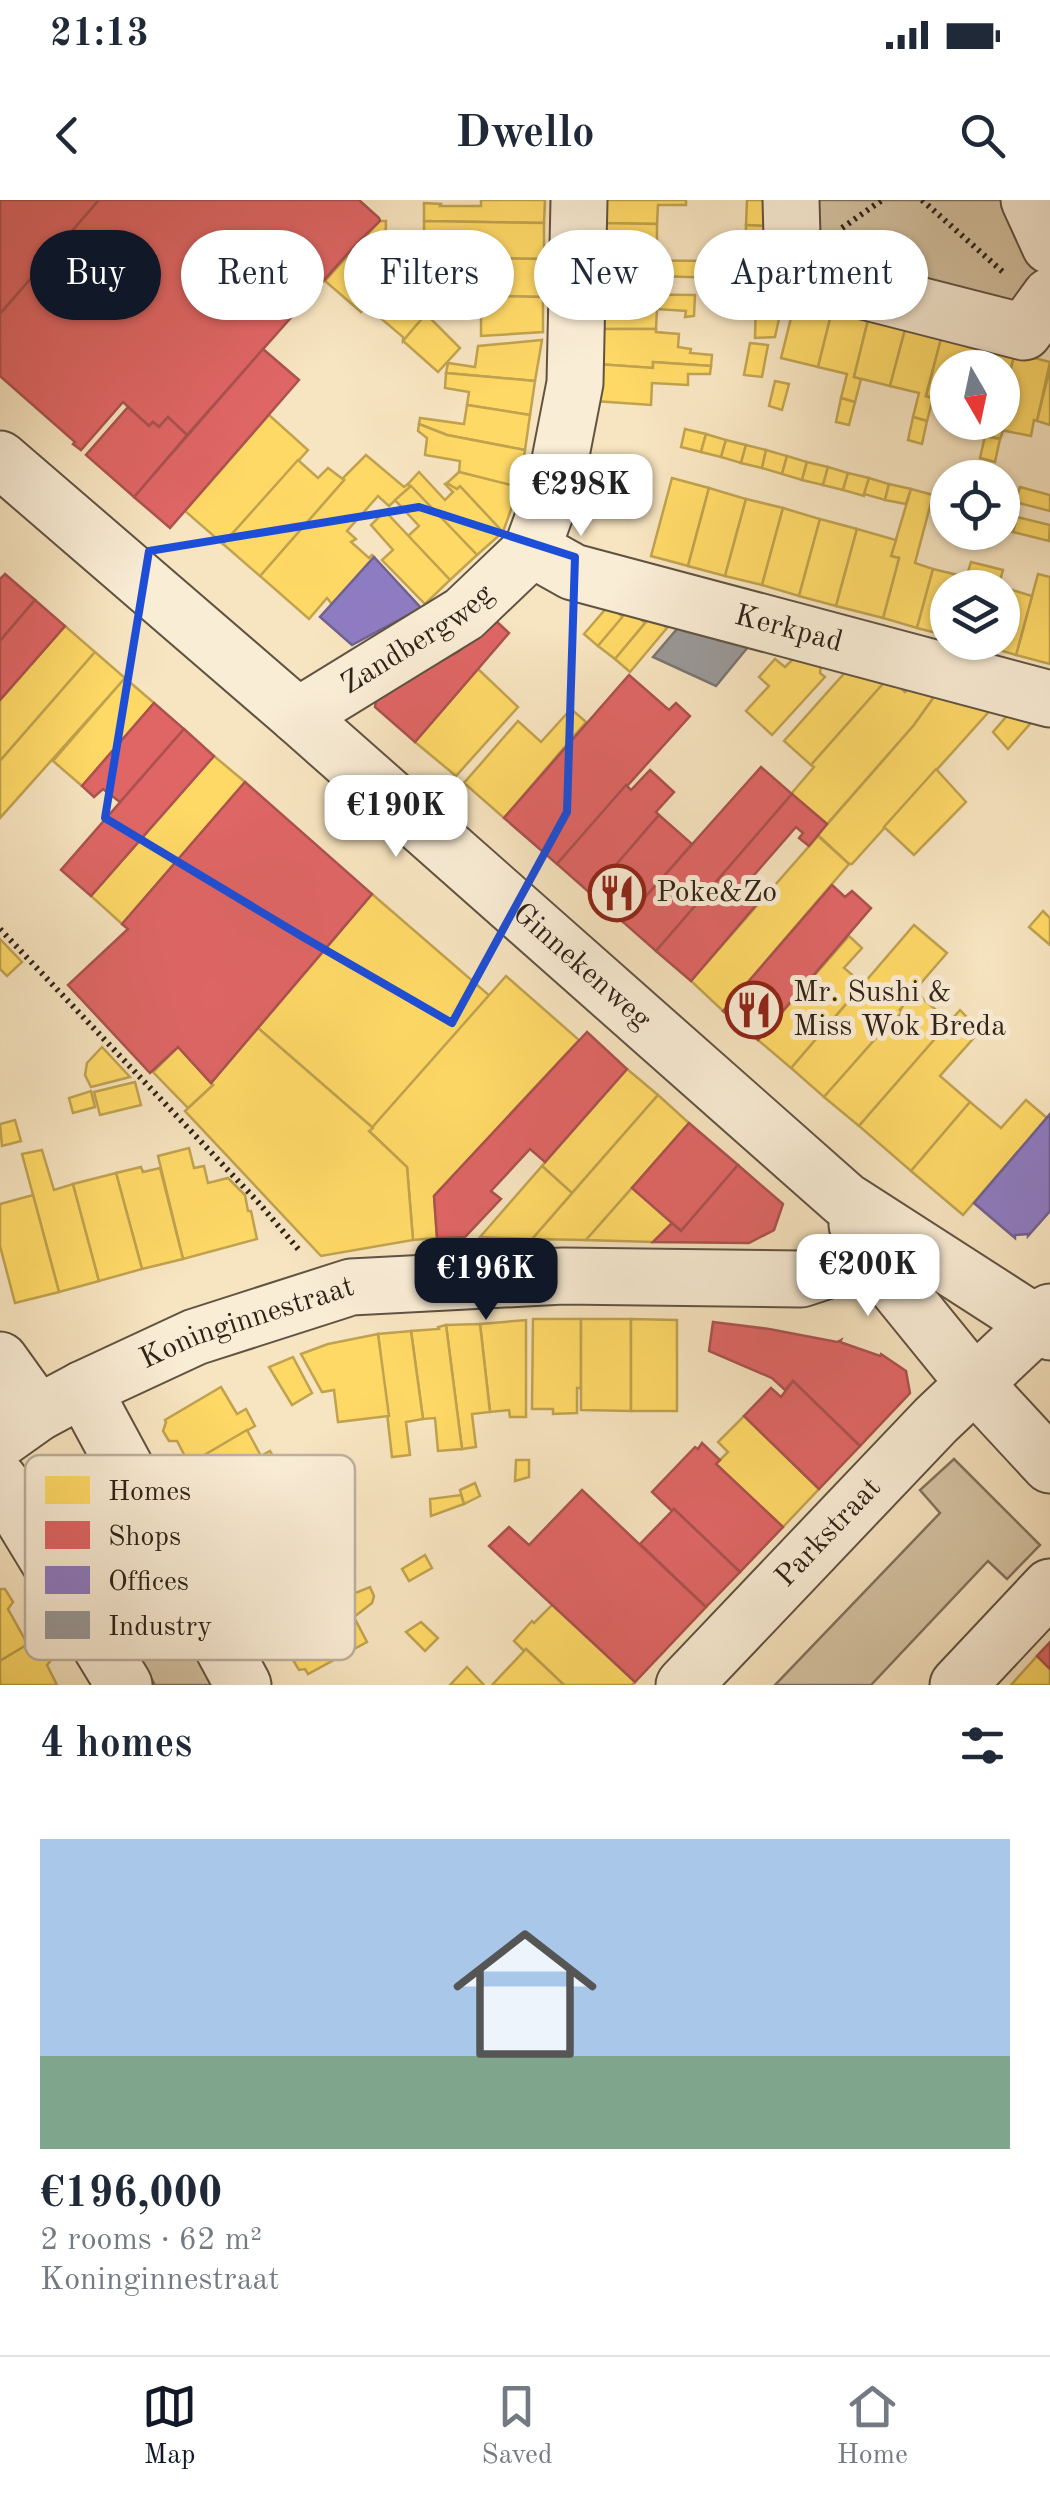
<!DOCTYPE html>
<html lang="en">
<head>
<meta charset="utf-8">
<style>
	body { margin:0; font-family:"Old Standard TT",serif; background:#f2f2f3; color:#1f2937; height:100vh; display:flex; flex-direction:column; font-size:38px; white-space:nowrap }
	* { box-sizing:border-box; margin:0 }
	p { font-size:32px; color:#747a83 }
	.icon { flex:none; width:55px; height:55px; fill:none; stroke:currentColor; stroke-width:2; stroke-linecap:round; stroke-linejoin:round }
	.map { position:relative; height:1485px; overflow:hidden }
	.panel { display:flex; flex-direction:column; background:#fff; flex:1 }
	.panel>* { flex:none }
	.guide { position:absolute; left:30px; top:30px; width:990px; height:90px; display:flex; gap:20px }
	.needle { width:65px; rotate:171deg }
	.fabs { position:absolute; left:930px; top:150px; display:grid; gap:20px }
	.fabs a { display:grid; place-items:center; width:90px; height:90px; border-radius:50%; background:#fff; box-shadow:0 2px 8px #0004; font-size:50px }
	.price { position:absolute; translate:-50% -85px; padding:0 22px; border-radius:20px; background:#fff; color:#222; font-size:32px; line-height:65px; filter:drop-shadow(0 2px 5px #0008) }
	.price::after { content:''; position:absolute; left:50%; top:60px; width:30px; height:22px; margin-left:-15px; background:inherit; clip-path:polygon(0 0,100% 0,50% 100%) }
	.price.on { background:#111827; color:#fff }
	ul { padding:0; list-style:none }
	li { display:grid; align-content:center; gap:20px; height:530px; padding:0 40px }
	li span { display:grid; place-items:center; height:310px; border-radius:0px; color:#555 }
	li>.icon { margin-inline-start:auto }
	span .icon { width:180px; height:180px; fill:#fffc; stroke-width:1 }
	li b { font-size:42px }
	h2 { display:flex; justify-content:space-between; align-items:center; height:120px; padding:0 40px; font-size:42px }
	.tag { padding:0 35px; border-radius:45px; background:#fff; box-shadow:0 2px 8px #0004; font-size:35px; line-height:90px }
	.tag.on { background:#111827; color:#fff }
	.status { display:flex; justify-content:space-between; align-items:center; height:70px; padding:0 50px; background:#fff; direction:ltr }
	.status svg { height:28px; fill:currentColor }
	header { display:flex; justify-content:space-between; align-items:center; height:130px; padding:0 40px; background:#fff; font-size:45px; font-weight:600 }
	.menu { display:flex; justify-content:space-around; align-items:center; height:140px; border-top:2px solid #e0e1e3; background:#fff; font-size:28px; color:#747a83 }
	.menu a { display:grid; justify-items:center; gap:5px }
	.menu .on { color:#111827 }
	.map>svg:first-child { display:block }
	.green { fill:#d5c3a3; stroke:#82735e; stroke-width:2.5 }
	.homes { fill:#ffd966; stroke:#c0a24f; stroke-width:2.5 }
	.shops { fill:#e06666; stroke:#ab524f; stroke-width:2.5 }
	.offices { fill:#8e7cc3; stroke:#716190; stroke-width:2.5 }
	.industry { fill:#999; stroke:#797672; stroke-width:2.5 }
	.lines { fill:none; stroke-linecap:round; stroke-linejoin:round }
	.minor-casing { stroke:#605342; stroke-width:59 }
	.path { stroke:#2e2318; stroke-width:6; stroke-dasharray:2.5 5; stroke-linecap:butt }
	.minor { stroke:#faedd6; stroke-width:55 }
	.marked { fill:none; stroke:#1d4ed8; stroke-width:8; stroke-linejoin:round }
	.labels { text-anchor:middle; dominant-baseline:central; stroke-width:10; stroke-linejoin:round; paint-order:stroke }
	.street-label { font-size:30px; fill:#2e2318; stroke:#faedd6 }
	.poi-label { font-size:30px; fill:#2e2318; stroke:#faedd6; text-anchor:start }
	.key { fill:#faedd6; stroke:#bdb09d; stroke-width:2.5 }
	.key-label { font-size:28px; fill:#2e2318 }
</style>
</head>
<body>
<div class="status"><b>21:13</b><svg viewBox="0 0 49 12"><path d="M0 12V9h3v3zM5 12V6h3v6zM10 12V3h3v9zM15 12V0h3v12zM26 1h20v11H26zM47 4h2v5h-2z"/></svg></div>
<header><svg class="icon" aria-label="back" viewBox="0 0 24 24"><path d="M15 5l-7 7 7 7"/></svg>Dwello<svg class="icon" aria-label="search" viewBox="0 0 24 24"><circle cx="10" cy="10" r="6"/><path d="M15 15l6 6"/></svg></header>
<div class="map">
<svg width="1050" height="1485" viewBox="0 0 1050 1485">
	<rect width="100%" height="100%" fill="#f7e4c0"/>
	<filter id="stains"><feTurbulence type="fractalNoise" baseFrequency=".002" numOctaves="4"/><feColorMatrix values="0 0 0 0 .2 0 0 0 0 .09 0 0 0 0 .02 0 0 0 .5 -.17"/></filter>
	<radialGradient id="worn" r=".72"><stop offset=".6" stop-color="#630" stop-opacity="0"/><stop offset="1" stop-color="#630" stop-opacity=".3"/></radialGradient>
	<g class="green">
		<polygon points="808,0 1013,0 1045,71 1007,113 809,58"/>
		<polygon points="954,1259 1040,1345 1007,1379 988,1361 871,1485 775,1485 940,1313 920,1290"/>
		<polygon points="99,1272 224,1485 155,1485 49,1302"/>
	</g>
	<g class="homes">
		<polygon points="481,0 545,0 544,23 424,21 424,3 441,4 440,6 481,6"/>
		<polygon points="601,0 686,0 686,5 658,5 657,24 600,23"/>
		<polygon points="747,0 766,0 766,26 746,25"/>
		<polygon points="380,21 386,21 385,66 359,43"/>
		<polygon points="424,21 544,23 544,59 482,58 482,40 424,38"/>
		<polygon points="600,23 657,24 657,61 600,60"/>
		<polygon points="746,25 766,26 765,62 746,62"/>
		<polygon points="352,51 387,83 361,112 325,81"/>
		<polygon points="385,55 401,55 399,78 385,66"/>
		<polygon points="482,58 544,59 543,97 439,95 439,78 481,78"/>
		<polygon points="600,60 718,61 717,78 658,76 657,95 599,94"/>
		<polygon points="746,62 765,62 765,96 745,96"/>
		<polygon points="411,79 435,91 430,105 406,85"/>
		<polygon points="400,92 426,114 403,141 403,137 378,116"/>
		<polygon points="599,94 695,95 694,116 685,117 686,111 657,109 656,129 599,129"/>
		<polygon points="439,95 543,97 543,132 481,136 481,114 439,114"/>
		<polygon points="756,96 784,96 775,137 755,138"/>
		<polygon points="796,98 833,107 818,167 781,158"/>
		<polygon points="833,107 869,116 854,177 861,179 855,202 841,198 847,174 818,167"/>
		<polygon points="426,114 460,148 438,172 403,141"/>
		<polygon points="869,116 906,126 890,186 854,177"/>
		<polygon points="906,126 942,135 926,196 933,198 927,221 913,217 919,193 890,186"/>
		<polygon points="599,129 656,129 656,132 679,134 678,147 691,149 690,153 712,155 711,166 653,162 653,168 597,164"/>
		<polygon points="942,135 979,144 972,168 948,168 948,202 926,196"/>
		<polygon points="542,140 535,181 446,173 448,163 475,167 478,146"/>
		<polygon points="750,143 768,145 762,177 744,175"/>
		<polygon points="979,144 1015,153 1002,202 1002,168 972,168"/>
		<polygon points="1015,153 1050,162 1037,221 1034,220 1031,236 996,229 997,222 1002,222 1002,202"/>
		<polygon points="653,162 711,166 710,174 688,174 688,185 652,183 651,205 595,201 597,164 653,168"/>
		<polygon points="1050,168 1050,225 1037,221"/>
		<polygon points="446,173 535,181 530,215 467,205 469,192 445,188"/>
		<polygon points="775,181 789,184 782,210 769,206"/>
		<polygon points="841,198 855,202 849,225 836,222"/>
		<polygon points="467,205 530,215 525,250 447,235 419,224 420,218 464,224"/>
		<polygon points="269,215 308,250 223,344 185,311"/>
		<polygon points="913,217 927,221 922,244 908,240"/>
		<polygon points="988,222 997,222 996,229 1003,231 1000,239 985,236"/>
		<polygon points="419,224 447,235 525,250 520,288 459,272 460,261 425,255 427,238 418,231"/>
		<polygon points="685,229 706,234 701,252 681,247"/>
		<polygon points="706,234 726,240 721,257 701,252"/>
		<polygon points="985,236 1000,239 995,262 980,258"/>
		<polygon points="726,240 746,245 741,263 721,257"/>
		<polygon points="746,245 766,250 762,268 741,263"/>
		<polygon points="766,250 787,256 782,274 762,268"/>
		<polygon points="366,255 404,287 408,284 411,286 389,306 378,296 347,331 356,339 351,342 369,358 372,355 374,357 332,404 327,398 309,419 260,376 344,280 343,278"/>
		<polygon points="787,256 807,262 802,280 782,274"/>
		<polygon points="298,260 318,278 328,268 344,280 260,376 223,344"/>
		<polygon points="807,262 828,267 823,285 802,280"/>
		<polygon points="828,267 848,273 843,290 823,285"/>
		<polygon points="419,272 445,300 453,292 445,284 447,283 457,289 460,286 503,332 477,355 408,284"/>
		<polygon points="459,272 519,287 503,332 460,286 457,289 447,283"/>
		<polygon points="848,273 869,278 864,296 843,290"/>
		<polygon points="672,278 709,288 688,366 651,356"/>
		<polygon points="869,278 889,284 885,300 864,294"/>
		<polygon points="889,284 911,289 906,304 885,300"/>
		<polygon points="411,286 477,355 450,380 408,336 419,326 395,300"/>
		<polygon points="1020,287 1050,295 1050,311 1015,302"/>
		<polygon points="709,288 746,299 725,376 688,366"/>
		<polygon points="911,289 933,295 915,363 933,369 917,428 883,418 899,358 891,356"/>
		<polygon points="746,299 783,308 762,385 725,376"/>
		<polygon points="783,308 820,319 799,396 762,385"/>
		<polygon points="385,311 450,380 425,404 382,360 393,350 371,325"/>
		<polygon points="1002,313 1017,317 1013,332 1002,330"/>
		<polygon points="1017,317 1050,325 1049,341 1013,332"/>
		<polygon points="820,319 857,329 836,406 799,396"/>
		<polygon points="857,329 896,340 891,356 899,358 883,418 836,406"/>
		<polygon points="971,362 1003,370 998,388 963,388"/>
		<polygon points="933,369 966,377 963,388 948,388 948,436 917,428"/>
		<polygon points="1038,374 1050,377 1050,464 1016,455"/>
		<polygon points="999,386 1032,396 1016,455 982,445 983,442 1002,442 1002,388"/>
		<polygon points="609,405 623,417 598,446 584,434"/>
		<polygon points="629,409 645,423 615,459 598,446"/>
		<polygon points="652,415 667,428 630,472 615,459"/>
		<polygon points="65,426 95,452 0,561 0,500"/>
		<polygon points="95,452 125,478 0,618 0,561"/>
		<polygon points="798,454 821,466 820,473 825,477 772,535 746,511 769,486 759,477 775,459 785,467"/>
		<polygon points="850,467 889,477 811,565 784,541"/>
		<polygon points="478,469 518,507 456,576 415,542"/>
		<polygon points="889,477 905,492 912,484 939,490 914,525 827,624 791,594 814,567 811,565"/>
		<polygon points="125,478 154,503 82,586 53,561"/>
		<polygon points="939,490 956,503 962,496 995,505 852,664 849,664 818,635 914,525"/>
		<polygon points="571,509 586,522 504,618 464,583 518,521 541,542"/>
		<polygon points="1012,510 1037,516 1008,549 993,532"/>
		<polygon points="214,556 245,582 122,724 91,696"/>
		<polygon points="936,569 966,602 914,655 884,627"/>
		<polygon points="818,636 849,664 723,811 691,781"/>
		<polygon points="372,694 490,796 373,928 258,828"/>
		<polygon points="1043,711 1050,718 1050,745 1029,727"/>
		<polygon points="914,725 947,753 914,791 900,810 902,812 879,838 877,837 824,897 791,868"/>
		<polygon points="849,736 862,748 844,768 863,784 791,868 758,840"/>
		<polygon points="0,739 22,762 7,776 0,769"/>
		<polygon points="506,776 579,840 434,996 437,1038 413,1040 407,967 369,931"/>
		<polygon points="914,791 950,822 859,926 824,897 877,837 879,838 902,812 900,810"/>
		<polygon points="960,810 980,831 940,876 970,902 911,971 859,926"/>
		<polygon points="258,828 373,928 369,931 407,967 413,1040 321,1056 185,911 213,885 211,883"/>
		<polygon points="102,847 130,877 91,887 85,875 87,863"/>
		<polygon points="178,847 213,885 188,908 153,872"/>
		<polygon points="627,869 658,895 572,993 542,966"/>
		<polygon points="135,882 141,905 100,915 94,892"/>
		<polygon points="91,891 95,907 73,913 69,898"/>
		<polygon points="658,895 689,923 586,1040 532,1039"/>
		<polygon points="1026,900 1047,918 963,1015 911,971 970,902 1001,928"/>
		<polygon points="15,920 21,941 2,946 0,924"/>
		<polygon points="189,948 194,968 204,966 208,983 228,978 245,995 248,1011 251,1011 257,1039 183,1059 158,956"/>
		<polygon points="42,950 54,990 73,984 99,1081 59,1092 22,954"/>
		<polygon points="542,966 572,993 532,1039 480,1037"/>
		<polygon points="141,967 143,972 160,968 183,1059 142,1069 116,973"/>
		<polygon points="116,973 142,1069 99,1081 73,984"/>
		<polygon points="632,988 672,1023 653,1042 586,1040"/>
		<polygon points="33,995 59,1092 15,1103 0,1046 0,1004"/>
		<polygon points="533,1119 581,1119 581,1188 577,1188 577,1213 553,1214 553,1209 532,1209"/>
		<polygon points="581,1119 631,1119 631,1211 581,1210"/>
		<polygon points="631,1119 677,1120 677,1211 631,1211"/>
		<polygon points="526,1120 526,1217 510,1217 509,1210 490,1212 480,1124"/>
		<polygon points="480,1124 490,1212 472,1214 476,1247 462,1249 446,1125"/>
		<polygon points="446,1125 462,1249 438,1251 435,1218 423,1219 411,1131 439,1129 438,1127"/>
		<polygon points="411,1131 423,1219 406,1222 410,1255 392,1257 378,1134"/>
		<polygon points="378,1134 389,1216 338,1222 334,1190 322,1192 301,1154 328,1144"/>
		<polygon points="293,1157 312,1193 292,1205 269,1167"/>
		<polygon points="221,1187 237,1214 246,1209 255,1226 189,1264 177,1241 169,1241 163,1231 166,1222 165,1220"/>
		<polygon points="744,1216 819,1289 783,1327 716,1264 728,1252 718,1242"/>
		<polygon points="247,1230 261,1256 270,1251 280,1268 214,1305 202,1284 193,1283 187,1273 189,1264"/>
		<polygon points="516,1260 529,1260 529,1277 515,1281"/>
		<polygon points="475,1283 480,1296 464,1304 460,1290"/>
		<polygon points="461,1295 464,1304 431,1316 430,1299"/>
		<polygon points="425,1355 432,1368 409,1381 402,1369"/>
		<polygon points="370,1387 374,1396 372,1403 354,1417 367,1442 308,1474 305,1469 299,1470 293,1460 296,1452 284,1432 343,1398"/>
		<polygon points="0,1389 5,1389 13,1402 8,1409 28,1445 0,1461"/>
		<polygon points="553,1404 635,1482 632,1485 564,1485 526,1449 524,1451 514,1441 532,1421 534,1423"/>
		<polygon points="421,1422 438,1438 425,1451 406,1432"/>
		<polygon points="33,1441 36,1445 45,1445 53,1458 47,1465 57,1485 0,1485 0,1461"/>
		<polygon points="526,1449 564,1485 492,1485"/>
		<polygon points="1037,1456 1050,1469 1050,1485 1011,1485"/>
		<polygon points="467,1467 484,1485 450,1485"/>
	</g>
	<g class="shops">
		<polygon points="0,0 99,0 0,114"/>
		<polygon points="99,0 359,0 379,18 380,21 357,43 187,235 168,217 159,227 153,222 149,226 123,202 81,250 73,244 75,242 0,176 0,114"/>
		<polygon points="263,149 299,180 170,328 134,297"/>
		<polygon points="128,207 149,226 153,222 159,227 168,217 187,235 134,297 86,255"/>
		<polygon points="5,374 35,400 0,441 0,379"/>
		<polygon points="35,400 65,426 0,500 0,441"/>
		<polygon points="495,420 509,433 415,542 375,507 377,494 458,452"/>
		<polygon points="629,475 669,510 676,503 690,516 557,664 504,618"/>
		<polygon points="154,503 184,529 120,602 103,589 94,597 82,586"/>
		<polygon points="184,529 214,556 91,696 61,670"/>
		<polygon points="761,567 792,594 656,751 623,722"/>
		<polygon points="650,570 674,592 656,612 659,615 591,694 557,664 626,585 631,590"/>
		<polygon points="245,582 372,694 211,883 178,847 150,873 68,785 128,729 122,724"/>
		<polygon points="792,594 827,624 809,646 799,638 803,633 796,627 741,690 757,704 691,781 656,751"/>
		<polygon points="659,615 692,644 623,722 591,694"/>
		<polygon points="832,685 845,697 852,691 871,708 758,840 723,811"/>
		<polygon points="587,832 627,869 545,962 530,949 491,991 501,999 465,1037 437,1038 434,996"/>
		<polygon points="689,923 738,965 681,1031 632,988"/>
		<polygon points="738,965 783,1004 774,1030 749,1043 653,1042 672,1023 681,1031"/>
		<polygon points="713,1122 769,1129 837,1142 841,1140 840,1142 880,1156 881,1154 906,1171 910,1193 860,1246 793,1181 785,1190 772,1178 709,1151"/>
		<polygon points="793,1181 860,1246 819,1289 744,1216 771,1188 781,1197"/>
		<polygon points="702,1243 720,1260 716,1264 783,1327 740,1372 674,1309 672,1311 652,1292 695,1247 698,1249"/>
		<polygon points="582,1290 706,1407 635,1482 489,1346 509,1327 529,1345"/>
		<polygon points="674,1309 740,1372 706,1407 640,1344"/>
		<polygon points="1050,1442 1050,1469 1037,1456"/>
	</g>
	<g class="offices">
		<polygon points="374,357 421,408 352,445 320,417"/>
		<polygon points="1050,914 1050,1011 1028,1036 1028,1034 1015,1035 1015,1038 974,1003"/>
	</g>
	<polygon class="industry" points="683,422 753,441 716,486 653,457"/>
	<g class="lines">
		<g class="minor-casing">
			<g id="minor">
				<polyline points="791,0 793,73 1024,132 1050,96"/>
				<polyline points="1029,0 1050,46"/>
				<path id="s1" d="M0,259L298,516L845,1000L1050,1132"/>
				<path id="s2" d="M532,349L573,372L1050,499"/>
				<path id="s3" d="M298,516L464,414L532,349L555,286L575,183L579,0"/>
				<polyline points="857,1025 871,1056 975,1184 1050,1265"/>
				<polyline points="0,1160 38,1213"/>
				<polyline points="83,1189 243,1485"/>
				<path id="s4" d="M0,1240L38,1213L83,1189L195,1137L351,1087L563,1076L801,1079L871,1056"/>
				<polyline points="0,1281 124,1485"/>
				<path id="s5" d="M684,1485L936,1220L1050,1112"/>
				<polyline points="958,1485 1050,1387"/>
			</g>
		</g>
		<g class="path">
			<polyline points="922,0 1003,72"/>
			<polyline points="842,28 882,0"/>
			<polyline points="0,729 258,1002 299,1050"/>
		</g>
		<use href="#minor" class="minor"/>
	</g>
	<path class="marked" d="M419,307L575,357L567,612L452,823L303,737L105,618L149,351Z"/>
	<defs>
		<g id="restaurant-ring" transform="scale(2.875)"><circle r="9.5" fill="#faedd6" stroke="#8f2418" stroke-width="1.5"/><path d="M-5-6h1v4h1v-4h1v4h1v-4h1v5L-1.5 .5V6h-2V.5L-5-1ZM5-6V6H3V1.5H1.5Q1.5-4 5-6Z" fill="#8f2418"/></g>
	</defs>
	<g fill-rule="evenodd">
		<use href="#restaurant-ring" x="617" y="693"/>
		<use href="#restaurant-ring" x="754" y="810"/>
	</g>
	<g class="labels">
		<g class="street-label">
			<text stroke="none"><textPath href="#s2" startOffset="270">Kerkpad</textPath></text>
			<text stroke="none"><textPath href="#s3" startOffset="142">Zandbergweg</textPath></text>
			<text stroke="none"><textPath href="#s1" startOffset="772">Ginnekenweg</textPath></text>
			<text stroke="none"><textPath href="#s4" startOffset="275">Koninginnestraat</textPath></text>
			<text stroke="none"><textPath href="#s5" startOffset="210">Parkstraat</textPath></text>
		</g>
		<g class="poi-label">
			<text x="656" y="693">Poke&amp;Zo</text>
			<text x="793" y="793">Mr. Sushi &amp;<tspan x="793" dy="34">Miss Wok Breda</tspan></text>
		</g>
	</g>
	<rect x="25" y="1255" width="330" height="205" rx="15" class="key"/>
	<rect x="45" y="1276" width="45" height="28" fill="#ffd966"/>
	<rect x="45" y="1321" width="45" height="28" fill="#e06666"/>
	<rect x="45" y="1366" width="45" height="28" fill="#8e7cc3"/>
	<rect x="45" y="1411" width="45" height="28" fill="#999"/>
	<g class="key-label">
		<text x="108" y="1300">Homes</text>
		<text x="108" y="1345">Shops</text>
		<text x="108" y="1390">Offices</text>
		<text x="108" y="1435">Industry</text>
	</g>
	<rect width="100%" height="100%" filter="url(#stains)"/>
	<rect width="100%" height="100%" fill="url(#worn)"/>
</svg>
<div class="fabs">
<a><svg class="needle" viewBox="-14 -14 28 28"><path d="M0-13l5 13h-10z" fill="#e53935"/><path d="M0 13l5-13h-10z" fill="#747a83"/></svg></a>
<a><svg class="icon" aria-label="locate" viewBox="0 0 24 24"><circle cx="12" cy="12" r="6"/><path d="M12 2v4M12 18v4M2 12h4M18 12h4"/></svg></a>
<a><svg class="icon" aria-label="layers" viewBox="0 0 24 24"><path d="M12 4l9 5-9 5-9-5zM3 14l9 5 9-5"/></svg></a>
</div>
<b class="price" style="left:581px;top:339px">€298K</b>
<b class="price" style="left:396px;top:660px">€190K</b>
<b class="price" style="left:868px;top:1119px">€200K</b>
<b class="price on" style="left:486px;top:1123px">€196K</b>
<div class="guide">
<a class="tag on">Buy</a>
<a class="tag">Rent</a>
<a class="tag">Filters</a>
<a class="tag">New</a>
<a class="tag">Apartment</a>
</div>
</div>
<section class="panel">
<h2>4 homes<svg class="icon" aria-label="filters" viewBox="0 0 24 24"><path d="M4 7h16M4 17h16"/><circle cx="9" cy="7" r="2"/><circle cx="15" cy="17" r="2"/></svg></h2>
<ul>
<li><span style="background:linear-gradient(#a9c7e8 70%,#7fa58c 0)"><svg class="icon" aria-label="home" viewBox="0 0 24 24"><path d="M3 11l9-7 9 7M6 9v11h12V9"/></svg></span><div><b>€196,000</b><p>2 rooms · 62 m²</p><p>Koninginnestraat</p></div></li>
</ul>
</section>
<nav class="menu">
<a class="on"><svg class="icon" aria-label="map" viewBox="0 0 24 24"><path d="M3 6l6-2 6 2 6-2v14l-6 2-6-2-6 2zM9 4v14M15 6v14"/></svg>Map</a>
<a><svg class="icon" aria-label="saved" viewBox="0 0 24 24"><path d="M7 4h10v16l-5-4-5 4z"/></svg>Saved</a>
<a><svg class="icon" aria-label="home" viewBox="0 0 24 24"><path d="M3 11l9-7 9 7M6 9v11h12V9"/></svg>Home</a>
</nav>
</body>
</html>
